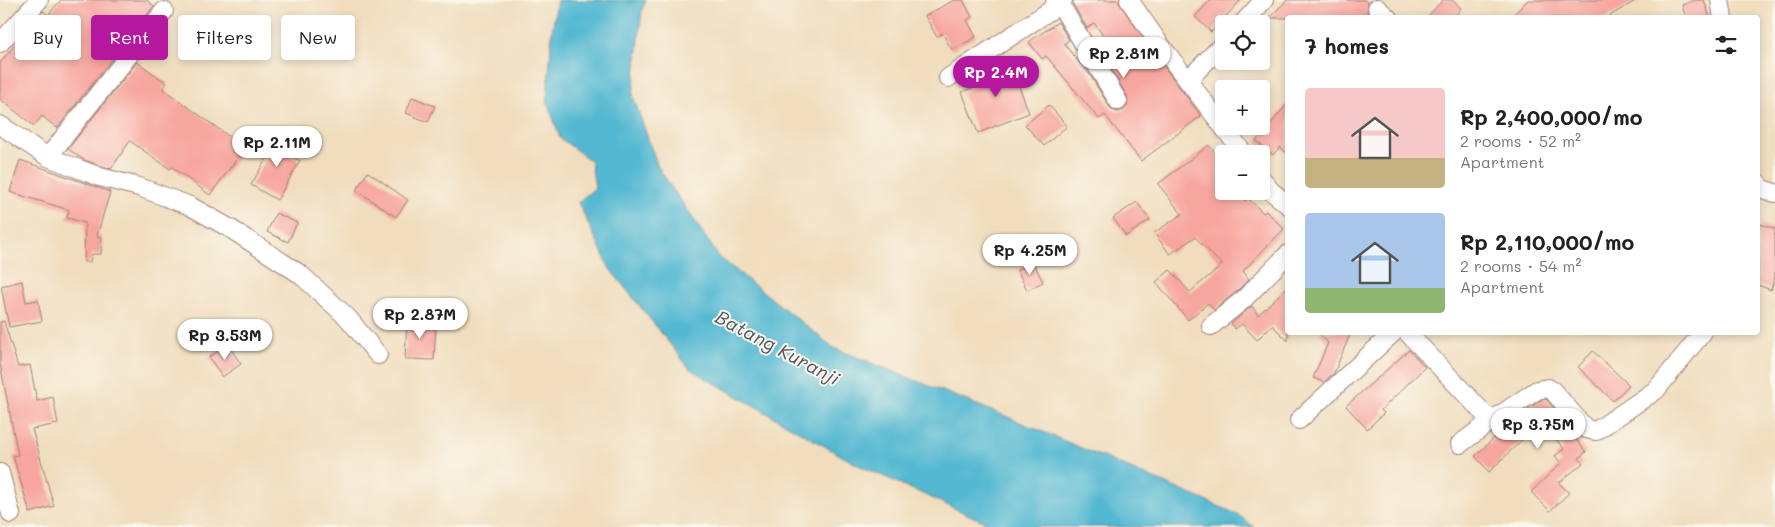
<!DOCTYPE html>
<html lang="en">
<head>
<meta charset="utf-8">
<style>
	body { margin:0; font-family:Mali,sans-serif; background:#f2f2f2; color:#222; height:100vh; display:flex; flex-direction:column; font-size:19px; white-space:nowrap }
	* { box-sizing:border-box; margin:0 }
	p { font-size:16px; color:#767676 }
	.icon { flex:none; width:28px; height:28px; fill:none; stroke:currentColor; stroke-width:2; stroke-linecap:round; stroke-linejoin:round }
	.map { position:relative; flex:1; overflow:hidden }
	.details { position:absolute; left:1285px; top:15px; width:475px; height:320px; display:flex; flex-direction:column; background:#fff; border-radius:5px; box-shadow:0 2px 8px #0003 }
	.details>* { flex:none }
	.top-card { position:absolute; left:15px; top:15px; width:475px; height:45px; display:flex; gap:10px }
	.buttons { position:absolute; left:1215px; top:15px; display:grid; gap:10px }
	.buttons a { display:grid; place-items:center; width:55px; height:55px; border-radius:5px; background:#fff; box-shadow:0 2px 8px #0003; font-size:25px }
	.price { position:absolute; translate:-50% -42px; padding:0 11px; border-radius:18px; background:#fff; color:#222; font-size:16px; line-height:32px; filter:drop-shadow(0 1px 2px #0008) }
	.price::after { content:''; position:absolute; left:50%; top:30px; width:15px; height:11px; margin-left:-8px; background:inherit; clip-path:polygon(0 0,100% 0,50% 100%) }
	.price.active { background:#b5179e; color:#fff }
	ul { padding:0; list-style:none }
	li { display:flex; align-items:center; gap:15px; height:125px; padding:0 20px }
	li span { display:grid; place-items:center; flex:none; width:140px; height:100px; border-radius:5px; color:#555 }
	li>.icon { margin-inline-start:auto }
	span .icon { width:60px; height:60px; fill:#fffc; stroke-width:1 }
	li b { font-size:21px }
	h2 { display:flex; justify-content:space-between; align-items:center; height:60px; padding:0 20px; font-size:21px }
	.chip { padding:0 18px; border-radius:5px; background:#fff; box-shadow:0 2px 8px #0003; font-size:18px; line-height:45px }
	.chip.active { background:#b5179e; color:#fff }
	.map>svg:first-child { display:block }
	.water { fill:#53b8d1; stroke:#4e6c7e }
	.building { fill:#f7a69f }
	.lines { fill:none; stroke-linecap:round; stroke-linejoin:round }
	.street-casing { stroke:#9d7e74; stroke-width:20 }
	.street { stroke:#fff; stroke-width:18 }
	.labels { text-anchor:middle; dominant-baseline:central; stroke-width:4; stroke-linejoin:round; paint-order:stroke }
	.water-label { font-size:19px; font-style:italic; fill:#4d5565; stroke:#fbf7ec }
</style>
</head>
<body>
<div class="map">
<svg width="1775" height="527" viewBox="0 0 1775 527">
	<rect width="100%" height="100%" fill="#fbf7ec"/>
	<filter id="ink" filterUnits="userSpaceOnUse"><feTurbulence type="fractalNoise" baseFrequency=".02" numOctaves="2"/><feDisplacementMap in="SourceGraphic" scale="10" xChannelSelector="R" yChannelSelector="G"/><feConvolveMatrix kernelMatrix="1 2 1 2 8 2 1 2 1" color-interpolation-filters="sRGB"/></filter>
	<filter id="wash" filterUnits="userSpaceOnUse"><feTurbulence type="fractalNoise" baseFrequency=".0096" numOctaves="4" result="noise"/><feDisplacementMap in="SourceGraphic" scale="20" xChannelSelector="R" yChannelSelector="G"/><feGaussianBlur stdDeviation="1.12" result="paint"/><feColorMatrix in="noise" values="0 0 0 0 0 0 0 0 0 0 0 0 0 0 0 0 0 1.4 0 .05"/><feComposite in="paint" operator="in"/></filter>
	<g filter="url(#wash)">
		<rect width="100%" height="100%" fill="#f0ddbd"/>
		<polygon class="water" points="557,0 646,0 642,10 633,96 658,167 719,257 834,348 1020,422 1237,514 1254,527 996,527 856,464 690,369 610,269 578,202 595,188 591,161 560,138 547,101 552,32"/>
		<g id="blocks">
			<g class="building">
				<polygon points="61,0 147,0 154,6 57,128 42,116 34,126 0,99 0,63 43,11 48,15"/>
				<polygon points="954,0 963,0 972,17 967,20 976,37 952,50 942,33 937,37 925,16"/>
				<polygon points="1073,0 1117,0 1151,49 1201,116 1141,161 1105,115 1099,119 1046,56 1042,59 1029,42 1058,22 1069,40 1064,44 1090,75 1109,106 1112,110 1118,112 1124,110 1127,106 1127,96 1108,64 1118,56 1094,23 1087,28 1073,4"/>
				<polygon points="1210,0 1241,0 1211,32 1195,17"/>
				<polygon points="1287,0 1365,0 1368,3 1367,12 1372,18 1269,18"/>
				<polygon points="1443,0 1452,0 1461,8 1453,18 1426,18"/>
				<polygon points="1528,0 1637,0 1606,18 1510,18"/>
				<polygon points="1695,0 1704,0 1710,18 1686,18 1682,5"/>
				<polygon points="995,60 997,67 1010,62 1029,113 978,133 962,92 985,83 980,70"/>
				<polygon points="137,62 167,83 163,89 245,148 210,195 172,167 170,169 130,141 111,169 84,160 68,149"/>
				<polygon points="412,97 435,106 428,122 406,113"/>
				<polygon points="1288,103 1288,154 1280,147 1273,155 1256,141"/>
				<polygon points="1049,105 1067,126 1044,146 1025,125"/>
				<polygon points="282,132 298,141 289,155 300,161 277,200 251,185"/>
				<polygon points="1209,145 1224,164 1224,191 1235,191 1245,201 1248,198 1263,213 1266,211 1284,229 1243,271 1249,279 1237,291 1214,310 1208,303 1188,320 1156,282 1170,270 1190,292 1222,265 1195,237 1170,254 1154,233 1182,214 1158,184"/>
				<polygon points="20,160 110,192 97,236 102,237 101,254 92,254 90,262 84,262 85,223 67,218 69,210 10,192"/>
				<polygon points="368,172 408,200 396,217 356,190"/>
				<polygon points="1137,202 1150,220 1126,236 1113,218"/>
				<polygon points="276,213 297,223 288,242 267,232"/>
				<polygon points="1760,224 1775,229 1775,277 1771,290 1758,285 1758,232"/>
				<polygon points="1033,262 1043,282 1027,290 1017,270"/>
				<polygon points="22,281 26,302 38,300 42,321 9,327 1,286"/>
				<polygon points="1288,286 1288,341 1272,325 1257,340 1242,324 1235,329 1231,324 1252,306 1258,315"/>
				<polygon points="407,319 436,321 434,360 405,359"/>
				<polygon points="4,321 18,367 30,365 37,401 53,397 58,424 32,429 54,506 30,513 13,456 18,455 0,364 0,322"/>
				<polygon points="1318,332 1351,332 1334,373 1324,382 1313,378 1328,343"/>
				<polygon points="228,345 241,364 222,377 209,357"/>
				<polygon points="1409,350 1425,367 1381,410 1384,413 1367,429 1346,406"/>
				<polygon points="1593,351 1629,385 1613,401 1578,367"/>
				<polygon points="1546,399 1566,423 1564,425 1586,452 1579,458 1583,463 1559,483 1569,493 1550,511 1531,492 1561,463 1555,456 1564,449 1541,421 1489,472 1475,456 1511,422 1541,400"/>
			</g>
		</g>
	</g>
	<g filter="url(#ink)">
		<use href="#blocks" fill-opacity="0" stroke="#9d7e74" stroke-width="1"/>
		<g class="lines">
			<g class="street-casing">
				<g id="street">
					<polyline points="1055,0 1060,4 1118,101"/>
					<polyline points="1129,0 1159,43 1244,154"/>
					<polyline points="1720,0 1723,18"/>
					<polyline points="1377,8 1388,18"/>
					<polyline points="1242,24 1264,0"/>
					<polyline points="0,43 39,0"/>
					<polyline points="948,78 1060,4 1063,0"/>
					<polyline points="1188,80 1224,43"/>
					<polyline points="0,125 48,157 100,177 139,187 190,206 231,229 300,274 348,318 378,355"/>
					<polyline points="48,157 164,11"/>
					<polyline points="1261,178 1271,191 1288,205"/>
					<polyline points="1758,183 1759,188 1775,193"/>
					<polyline points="1211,326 1244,299 1288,254"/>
					<polyline points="1407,332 1491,421 1537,390 1548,388 1553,391 1586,429 1596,431 1656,390 1703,332"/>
					<polyline points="1299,420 1394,332"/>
					<polyline points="1460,444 1491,421"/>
					<polyline points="0,473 11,514"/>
				</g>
			</g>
			<use href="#street" class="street"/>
		</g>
	</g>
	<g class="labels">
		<g class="water-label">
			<text transform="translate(778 347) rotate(28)">Batang Kuranji</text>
		</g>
	</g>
</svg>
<div class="buttons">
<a><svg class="icon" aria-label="locate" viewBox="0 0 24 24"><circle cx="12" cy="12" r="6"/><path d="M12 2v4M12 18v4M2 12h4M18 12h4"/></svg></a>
<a>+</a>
<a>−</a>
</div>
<b class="price" style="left:1124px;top:79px">Rp 2.81M</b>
<b class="price active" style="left:996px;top:98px">Rp 2.4M</b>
<b class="price" style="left:277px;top:168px">Rp 2.11M</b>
<b class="price" style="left:1030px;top:276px">Rp 4.25M</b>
<b class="price" style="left:420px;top:340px">Rp 2.87M</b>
<b class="price" style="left:225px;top:361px">Rp 3.53M</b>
<b class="price" style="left:1538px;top:450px">Rp 3.75M</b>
<div class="top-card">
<a class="chip">Buy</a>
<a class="chip active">Rent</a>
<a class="chip">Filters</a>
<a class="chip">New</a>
</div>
<section class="details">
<h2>7 homes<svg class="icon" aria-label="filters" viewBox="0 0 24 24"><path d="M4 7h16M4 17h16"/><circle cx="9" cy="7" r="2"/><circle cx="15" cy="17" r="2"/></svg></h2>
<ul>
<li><span style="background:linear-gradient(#f6c9c9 70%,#c2b280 0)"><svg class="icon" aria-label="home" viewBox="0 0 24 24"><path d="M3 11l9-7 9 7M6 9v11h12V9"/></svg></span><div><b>Rp 2,400,000/mo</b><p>2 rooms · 52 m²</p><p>Apartment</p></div></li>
<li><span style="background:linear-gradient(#a9c7e8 75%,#8fb573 0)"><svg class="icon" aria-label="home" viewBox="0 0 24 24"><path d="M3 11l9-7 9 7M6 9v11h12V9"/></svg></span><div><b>Rp 2,110,000/mo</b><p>2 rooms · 54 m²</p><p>Apartment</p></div></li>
</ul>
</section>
</div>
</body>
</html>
